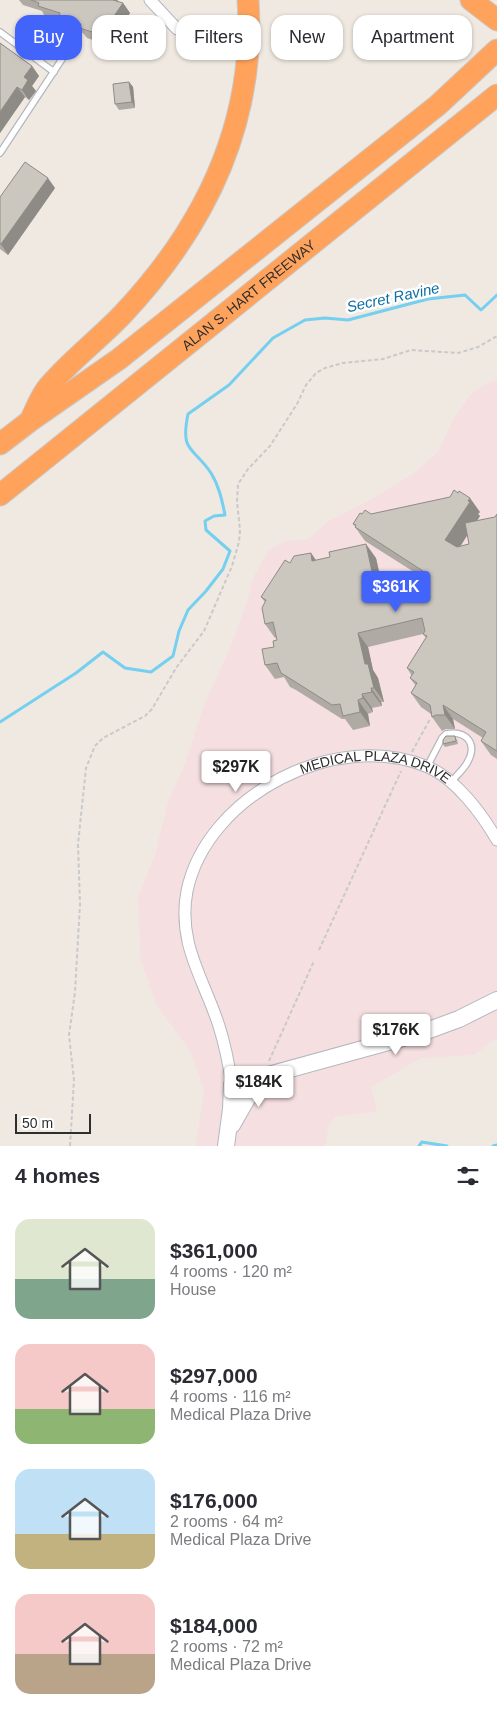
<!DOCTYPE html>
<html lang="en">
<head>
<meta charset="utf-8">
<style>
	body { margin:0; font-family:Arial,sans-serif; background:#f7f7f7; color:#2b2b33; height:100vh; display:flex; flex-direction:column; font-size:19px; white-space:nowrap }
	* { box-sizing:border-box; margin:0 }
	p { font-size:16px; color:#7c7c81 }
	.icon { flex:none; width:28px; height:28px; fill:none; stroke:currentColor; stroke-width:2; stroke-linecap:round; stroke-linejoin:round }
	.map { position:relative; height:1146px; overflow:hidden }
	.sheet { display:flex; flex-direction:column; background:#fff; flex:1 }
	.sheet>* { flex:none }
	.hud { position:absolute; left:15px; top:15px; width:468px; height:45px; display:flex; gap:10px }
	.scale { position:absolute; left:15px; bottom:12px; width:76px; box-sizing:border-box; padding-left:5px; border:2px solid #2e2e2e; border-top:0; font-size:14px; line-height:18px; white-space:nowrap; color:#2e2e2e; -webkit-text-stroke:4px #fff; paint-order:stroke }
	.price { position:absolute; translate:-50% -42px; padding:0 11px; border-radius:5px; background:#fff; color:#222; font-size:16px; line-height:32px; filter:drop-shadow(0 1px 2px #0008) }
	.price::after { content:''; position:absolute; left:50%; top:30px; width:15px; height:11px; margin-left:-8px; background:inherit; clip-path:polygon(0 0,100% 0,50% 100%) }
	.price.active { background:#4264fb; color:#fff }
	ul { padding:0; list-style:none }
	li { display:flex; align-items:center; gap:15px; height:125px; padding:0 15px }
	li span { display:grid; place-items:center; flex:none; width:140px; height:100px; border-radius:15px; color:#555 }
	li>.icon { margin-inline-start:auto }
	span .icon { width:60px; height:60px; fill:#fffc; stroke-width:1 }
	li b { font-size:21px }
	h2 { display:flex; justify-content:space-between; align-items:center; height:60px; padding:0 15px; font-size:21px }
	.pill { padding:0 18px; border-radius:15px; background:#fff; box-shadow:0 1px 4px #0004; font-size:18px; line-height:45px }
	.pill.active { background:#4264fb; color:#fff }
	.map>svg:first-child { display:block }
	.medical { fill:#f5dfe0 }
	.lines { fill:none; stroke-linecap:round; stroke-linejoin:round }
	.stream { stroke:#75cff0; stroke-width:3 }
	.lane-casing { stroke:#b4b7c1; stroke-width:8 }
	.street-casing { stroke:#b4b7c1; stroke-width:13 }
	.secondary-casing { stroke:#b4b7c1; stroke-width:18 }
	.highway-casing { stroke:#c9c9c9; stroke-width:23 }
	.path { stroke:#c9c9c9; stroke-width:2; stroke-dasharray:4 2.5; stroke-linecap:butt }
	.lane { stroke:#fff; stroke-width:5.5 }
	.street { stroke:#fff; stroke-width:11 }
	.secondary { stroke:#fff; stroke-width:16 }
	.highway { stroke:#ffa35c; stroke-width:21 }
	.wall { fill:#afaba4; fill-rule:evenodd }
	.shaded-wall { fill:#8e8b86 }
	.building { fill:#cbc7bf; stroke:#8e8b86 }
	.labels { text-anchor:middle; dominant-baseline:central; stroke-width:5; stroke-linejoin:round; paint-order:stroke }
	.street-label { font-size:14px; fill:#2e2e2e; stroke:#fff }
	.water-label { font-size:15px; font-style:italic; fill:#0d6fa3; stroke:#fff }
</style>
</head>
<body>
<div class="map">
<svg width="497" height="1146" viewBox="0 0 497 1146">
	<rect width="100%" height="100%" fill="#efe9e1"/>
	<polygon class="medical" points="497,380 497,1037 474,1055 421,1058 371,1087 377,1111 335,1117 329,1123 325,1146 196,1146 204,1091 191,1052 157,1006 141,961 138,897 155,855 169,799 184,767 204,705 230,648 245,608 254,576 269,550 285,541 307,540 329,521 370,500 414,473 438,452 453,420 470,395 489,382"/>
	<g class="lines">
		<g class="stream">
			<path d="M0,722L76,673L103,652L125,668L151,672L173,656L179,631L188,610L206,591L223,569L230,551L206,530L205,521L214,516L225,515C222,500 219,486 211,473C193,446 180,453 188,414L229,385L273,338L305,320L325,318L348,320L428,299L465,295L481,310L497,295"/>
			<polyline points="419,1146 422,1142 447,1146"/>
			<polyline points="493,1146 497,1145"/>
		</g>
		<g class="lane-casing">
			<g id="lane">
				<polyline points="0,32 54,72"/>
				<polyline points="0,153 70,47"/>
				<path d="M427,767L442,738L446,734C467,730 478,744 467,763C463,770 456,776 451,782"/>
			</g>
		</g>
		<g class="street-casing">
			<g id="street">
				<polyline points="150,0 177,29"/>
				<path id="s1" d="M232,1085C229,1065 225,1045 219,1026C204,979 177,944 187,891C207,795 337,728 428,767C456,779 482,814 497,840"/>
			</g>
		</g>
		<g class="secondary-casing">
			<g id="secondary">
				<polyline points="232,1125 248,1097 270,1078"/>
				<polyline points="226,1146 231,1109 232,1085 421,1033 459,1019 497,1000"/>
			</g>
		</g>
		<g class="highway-casing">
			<g id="highway">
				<polyline points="471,0 497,20"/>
				<path d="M31,419C36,409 41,395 49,386C71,360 99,339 122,315C205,227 256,124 248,0"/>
				<polyline points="0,444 30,421 119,359 438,105 497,50"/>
				<path id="s2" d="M0,495L497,95"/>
			</g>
		</g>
		<g class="path">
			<polyline points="412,752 430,719"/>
			<polyline points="319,950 401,771"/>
			<polyline points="269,1061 314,961"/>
			<polyline points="70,1146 74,1080 69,1035 75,992 80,904 78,844 86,768 95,746 103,738 145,716 152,709 176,668 204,631 232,566 239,542 240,530 237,502 238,484 248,469 270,446 297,404 306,385 316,373 325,368 343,363 383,359 411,350 458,353 478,347 497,336"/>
		</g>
		<use href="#lane" class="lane"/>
		<use href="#street" class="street"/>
		<use href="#secondary" class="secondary"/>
		<use href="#highway" class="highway"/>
	</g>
	<g class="wall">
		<polygon points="19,0 117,0 119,2 123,3 130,13 108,45 87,38 83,33 66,27 63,22 45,17 42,11 23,5"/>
		<polygon points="0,43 32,66 39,76 32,86 36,91 29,100 25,97 0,133"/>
		<polygon points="129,82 133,87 135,108 119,110 115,104"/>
		<polygon points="55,188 8,255 0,249 0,197"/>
		<path d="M480,512L478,514L480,516L477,521L495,517L497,514V759L491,755L481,741L483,738L453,719L455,729H446L442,731L432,717L431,714L421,707L411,693L416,686L410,678L412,676L407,668L426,638L423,634L368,647L373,670L378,678L384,702H381L382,706L372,708L373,712L368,714L370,726L353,730L345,719H342L296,690L290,687L284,677L275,679L265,665L277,640V637L275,638L265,624V602L261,597L290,563L311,553L316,560L376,558L381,580L414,572L365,541L355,527V526L353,524L362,514H371ZM467,535L469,544L460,546L462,544Z"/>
		<polygon points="457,739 458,744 445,747 443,744"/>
	</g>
	<g class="shaded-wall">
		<polygon points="111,0 117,0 121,5 123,3 130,13 108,45 101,35"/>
		<polygon points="32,66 39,76 32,86 36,91 29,100 22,90 24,77"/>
		<polygon points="129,82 133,87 135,108 132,102"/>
		<polygon points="17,87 25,97 0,133 0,112"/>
		<polygon points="48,178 55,188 8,255 1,244"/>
		<polygon points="470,498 480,512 478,514 480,516 455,554 445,540"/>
		<polygon points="366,544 376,558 384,595 374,581"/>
		<polygon points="311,553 320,567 312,561"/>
		<polygon points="358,633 368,647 373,670 378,678 384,702 374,688 365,664"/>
		<polygon points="371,688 381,702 382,706 372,692"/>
		<polygon points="362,694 372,708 373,712 363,698"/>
		<polygon points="358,700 368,714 370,726 360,712"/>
		<polygon points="443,705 453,719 455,729 445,715"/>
	</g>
	<g class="building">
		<polygon points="31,0 113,0 123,3 101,35 80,28 81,24 59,17 60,13 38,6 39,3"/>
		<polygon points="0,43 32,66 24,77 28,80 22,90 17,87 0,112"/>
		<polygon points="129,82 132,102 115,104 113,84"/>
		<polygon points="25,162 48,178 1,244 0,244 0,197"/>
		<polygon points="454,490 458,493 459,491 470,498 468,501 470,502 445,540 457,547 469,544 465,523 495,517 497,514 497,751 481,741 486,732 443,705 445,715 436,715 432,717 430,705 411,693 417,683 410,678 414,672 407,668 427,636 423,634 425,631 422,618 358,633 365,664 368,664 374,688 371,688 372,692 362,694 363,698 358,700 360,712 343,716 340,704 332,705 286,676 281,673 277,663 265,665 262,649 274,647 273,641 277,640 273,622 265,624 262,608 266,600 261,597 285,560 290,563 294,556 311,553 312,561 330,557 329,552 366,544 374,581 423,571 355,527 356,525 353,524 360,513 362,514 365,510 371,514 450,497"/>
		<polygon points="446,736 455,736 456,741 443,744 443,740"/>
	</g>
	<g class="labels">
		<g class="street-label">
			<text stroke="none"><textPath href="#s2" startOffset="319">ALAN S. HART FREEWAY</textPath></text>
			<text stroke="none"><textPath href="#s1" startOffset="452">MEDICAL PLAZA DRIVE</textPath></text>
		</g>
		<g class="water-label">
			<text transform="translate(393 297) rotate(-12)">Secret Ravine</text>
		</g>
	</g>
</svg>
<div class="scale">50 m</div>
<b class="price active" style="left:396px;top:613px">$361K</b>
<b class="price" style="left:236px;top:793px">$297K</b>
<b class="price" style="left:396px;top:1056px">$176K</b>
<b class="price" style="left:259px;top:1108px">$184K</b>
<div class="hud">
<a class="pill active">Buy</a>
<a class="pill">Rent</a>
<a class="pill">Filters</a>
<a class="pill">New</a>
<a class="pill">Apartment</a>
</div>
</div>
<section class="sheet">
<h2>4 homes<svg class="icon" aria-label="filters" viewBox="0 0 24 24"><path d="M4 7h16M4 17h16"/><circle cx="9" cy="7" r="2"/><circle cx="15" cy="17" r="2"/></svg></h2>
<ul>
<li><span style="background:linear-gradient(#dfe7d0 60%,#7fa58c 0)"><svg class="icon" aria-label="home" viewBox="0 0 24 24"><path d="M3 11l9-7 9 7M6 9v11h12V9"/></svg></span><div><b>$361,000</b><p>4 rooms · 120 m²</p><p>House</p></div></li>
<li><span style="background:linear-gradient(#f6c9c9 65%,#8fb573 0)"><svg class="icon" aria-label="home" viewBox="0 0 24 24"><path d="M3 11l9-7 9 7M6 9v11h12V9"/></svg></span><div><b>$297,000</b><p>4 rooms · 116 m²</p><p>Medical Plaza Drive</p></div></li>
<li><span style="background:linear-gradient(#bfe0f5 65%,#c2b280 0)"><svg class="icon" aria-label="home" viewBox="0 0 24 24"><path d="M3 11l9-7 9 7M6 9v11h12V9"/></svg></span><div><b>$176,000</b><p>2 rooms · 64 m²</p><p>Medical Plaza Drive</p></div></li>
<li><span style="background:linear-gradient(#f6c9c9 60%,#b9a48a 0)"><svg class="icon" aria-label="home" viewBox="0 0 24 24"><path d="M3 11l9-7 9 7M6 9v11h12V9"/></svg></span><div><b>$184,000</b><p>2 rooms · 72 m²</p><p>Medical Plaza Drive</p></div></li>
</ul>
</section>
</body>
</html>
